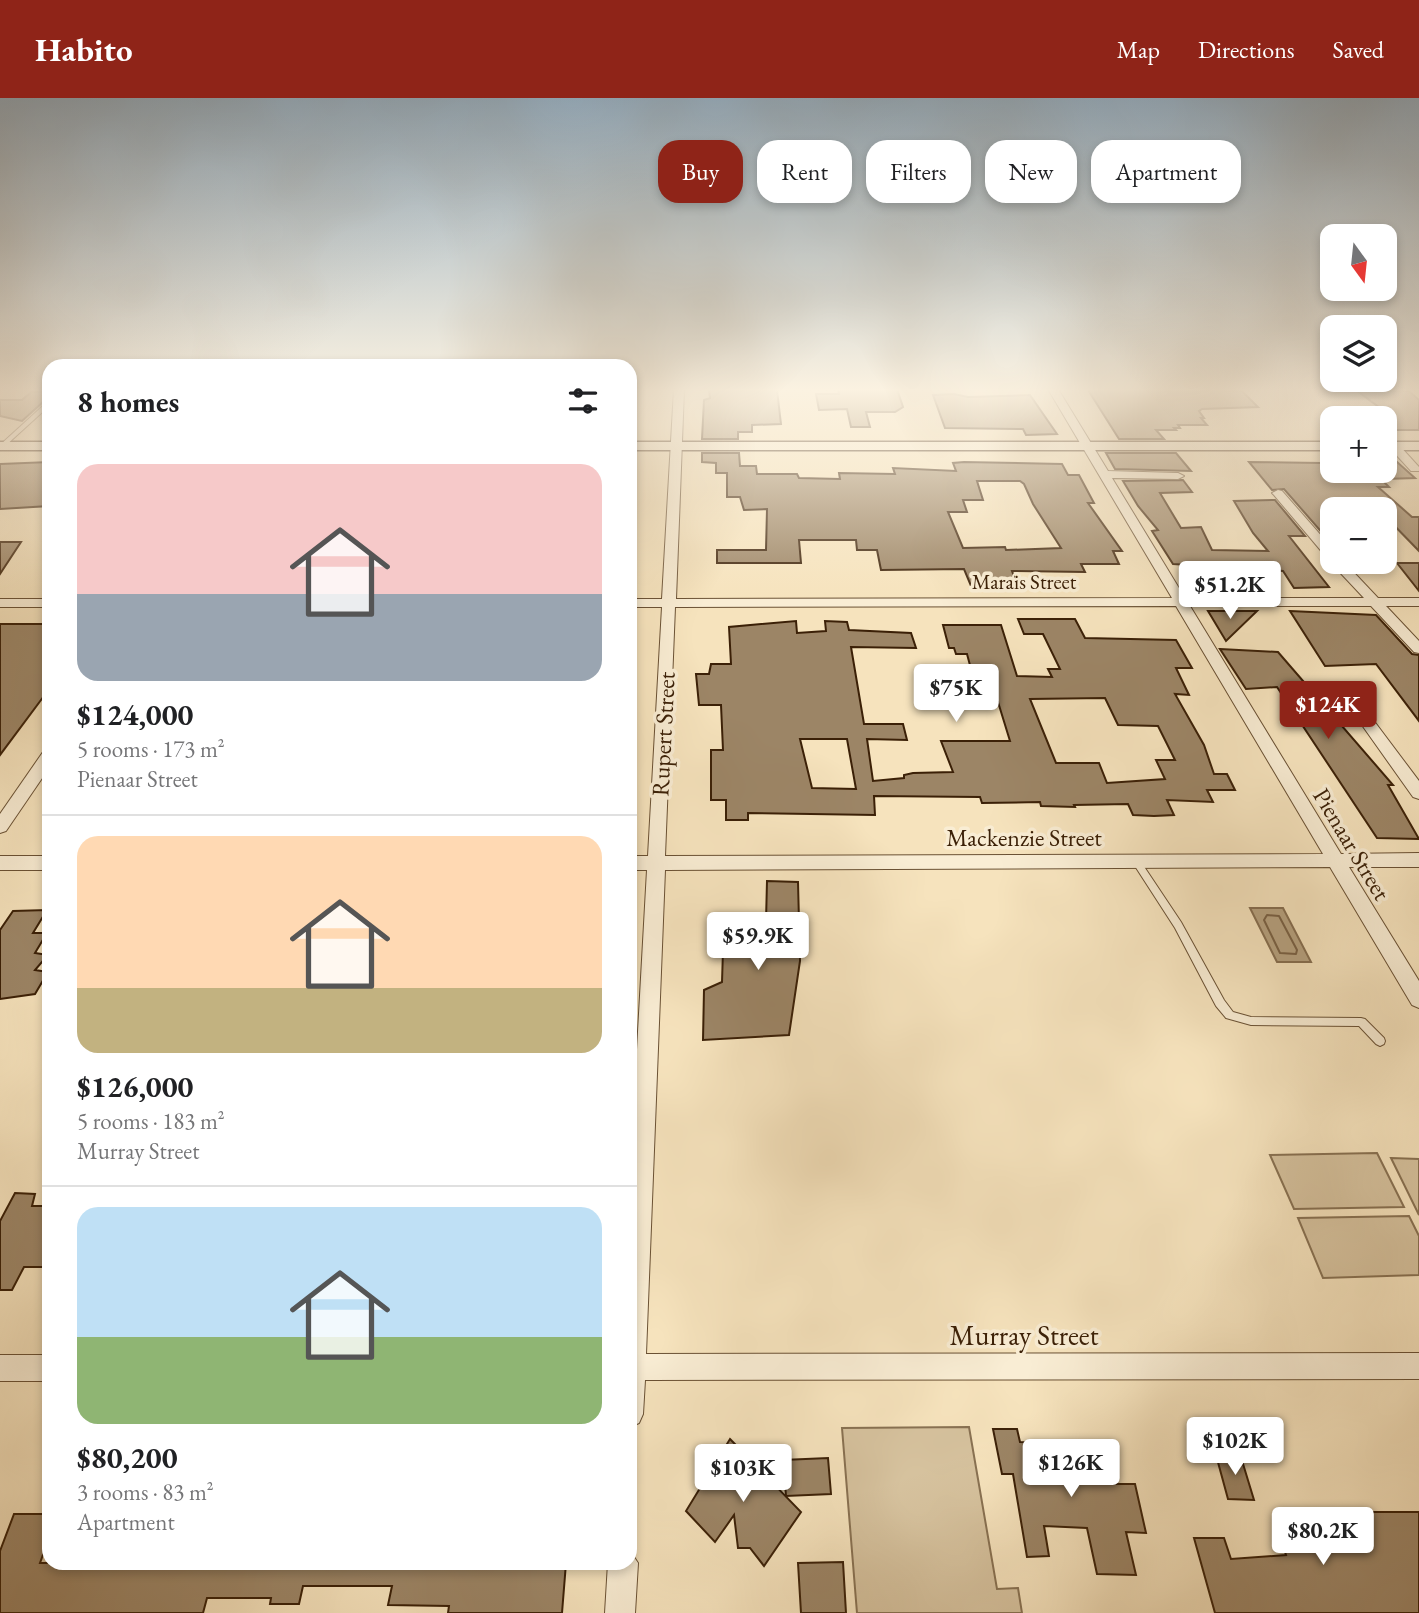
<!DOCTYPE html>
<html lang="en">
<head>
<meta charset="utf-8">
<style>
	body { margin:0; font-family:"EB Garamond",serif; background:#f2f2f2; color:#202124; height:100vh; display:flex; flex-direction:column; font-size:26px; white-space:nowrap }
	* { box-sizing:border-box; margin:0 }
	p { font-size:23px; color:#757577 }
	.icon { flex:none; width:38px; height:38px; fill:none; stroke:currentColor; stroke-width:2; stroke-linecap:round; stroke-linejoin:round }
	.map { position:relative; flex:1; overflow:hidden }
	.details { position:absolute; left:42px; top:261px; width:595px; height:1211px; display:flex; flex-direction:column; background:#fff; border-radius:21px; box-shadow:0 4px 10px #0003 }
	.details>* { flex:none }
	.banner { position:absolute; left:658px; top:42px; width:654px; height:63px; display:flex; gap:14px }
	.needle { width:46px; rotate:165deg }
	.tools { position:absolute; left:1320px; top:126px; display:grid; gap:14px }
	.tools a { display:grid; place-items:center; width:77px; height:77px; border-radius:14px; background:#fff; box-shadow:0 4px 10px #0003; font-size:35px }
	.price { position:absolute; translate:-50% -60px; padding:0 16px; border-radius:7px; background:#fff; color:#222; font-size:23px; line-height:46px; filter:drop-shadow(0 2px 4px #0008) }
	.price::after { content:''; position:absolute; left:50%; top:42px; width:21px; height:16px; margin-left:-10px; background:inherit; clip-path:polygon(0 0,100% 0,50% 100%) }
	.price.active { background:#8f2418; color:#fff }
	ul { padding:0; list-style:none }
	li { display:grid; align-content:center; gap:14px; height:371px; padding:0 35px }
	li+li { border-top:2px solid #e0e0e0 }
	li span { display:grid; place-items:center; height:217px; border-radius:21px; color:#555 }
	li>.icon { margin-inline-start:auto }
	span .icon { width:126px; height:126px; fill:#fffc; stroke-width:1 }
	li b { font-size:30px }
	h2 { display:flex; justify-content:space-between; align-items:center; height:84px; padding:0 35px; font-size:30px }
	.pill { padding:0 24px; border-radius:21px; background:#fff; box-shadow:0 4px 10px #0003; font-size:24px; line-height:63px }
	.pill.active { background:#8f2418; color:#fff }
	header { display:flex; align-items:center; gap:42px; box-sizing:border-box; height:98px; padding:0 35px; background:#8f2418; color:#fff }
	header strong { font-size:33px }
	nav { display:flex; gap:38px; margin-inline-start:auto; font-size:24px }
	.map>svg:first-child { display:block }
	.green { fill:#d6c29e; stroke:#887152; stroke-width:2 }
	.water { fill:#b6a17f; stroke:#856d4f; stroke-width:2 }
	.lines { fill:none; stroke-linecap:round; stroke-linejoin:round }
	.shore { stroke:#786043; stroke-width:2 }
	.building { fill:#9c8566; stroke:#3b2007; stroke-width:2; fill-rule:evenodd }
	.lane-casing { stroke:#6a5134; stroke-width:2 }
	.street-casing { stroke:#6a5134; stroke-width:2 }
	.secondary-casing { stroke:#3b2007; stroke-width:3 }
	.lane { fill:#f9edd4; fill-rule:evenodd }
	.street { fill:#f9edd4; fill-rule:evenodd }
	.secondary { fill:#f9edd4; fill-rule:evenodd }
	.labels { text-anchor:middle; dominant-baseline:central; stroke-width:7; stroke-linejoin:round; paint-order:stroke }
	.far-street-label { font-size:21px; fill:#3b2007; stroke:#f9edd4 }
	.street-label { font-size:24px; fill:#3b2007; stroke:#f9edd4 }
	.near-street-label { font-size:28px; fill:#3b2007; stroke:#f9edd4 }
</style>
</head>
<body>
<header>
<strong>Habito</strong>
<nav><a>Map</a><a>Directions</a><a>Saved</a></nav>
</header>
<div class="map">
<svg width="1419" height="1515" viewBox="0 0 1419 1515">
	<rect width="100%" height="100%" fill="#f6e3bd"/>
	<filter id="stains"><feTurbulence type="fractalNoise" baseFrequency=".00286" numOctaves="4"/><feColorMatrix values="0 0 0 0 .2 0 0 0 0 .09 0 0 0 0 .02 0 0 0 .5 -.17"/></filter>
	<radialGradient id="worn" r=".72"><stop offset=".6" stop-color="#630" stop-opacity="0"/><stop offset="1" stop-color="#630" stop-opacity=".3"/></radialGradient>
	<g class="green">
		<polygon points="1377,1055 1404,1109 1294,1111 1270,1057"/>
		<polygon points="1391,1060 1419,1061 1419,1117"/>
		<polygon points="1409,1118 1419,1138 1419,1177 1323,1180 1298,1120"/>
		<polygon points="969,1329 997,1491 1018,1490 1022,1515 857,1515 842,1330"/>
	</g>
	<polygon class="water" points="1250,810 1283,810 1311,864 1277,864"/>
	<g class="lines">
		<polygon class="shore" points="1267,817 1279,818 1297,852 1296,856 1280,855 1264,822"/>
	</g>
	<g class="building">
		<polygon points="838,291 897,291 903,309 895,314 866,314 870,329 851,329 847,311 819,312 816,296 839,296"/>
		<polygon points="1182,291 1242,293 1258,309 1202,311 1199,313 1204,320 1201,320 1207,327 1178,327 1180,330 1174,330 1176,332 1156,332 1164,341 1119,341 1088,292"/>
		<polygon points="709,292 777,292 781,326 752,327 752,334 738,334 738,341 702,341 704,302 710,300"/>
		<polygon points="1356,292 1409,293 1419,302 1419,332 1384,332 1384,313"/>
		<polygon points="31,294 49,294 49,303 43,304 22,323 0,318 0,302 22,302"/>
		<polygon points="954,296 968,299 1030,297 1057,336 1026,337 1023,331 945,330 933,297"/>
		<path d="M702,355H739L740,368H756L757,376H797L799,380L840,381L839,375L895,376L893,370L956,373L953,365L964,364L1062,366L1068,377H1079L1094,405H1088L1122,453H1113L1119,466H1081L1085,474L1012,473L1015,481L971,488L964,471L881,472L877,452H857L856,442H799L801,465H717V452H766L767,411L744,412L740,399H727V375H716V365L702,364ZM977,383H1020L1024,386L1033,406L1061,450L1006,452L1005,449L963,450L948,414H967L963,402H983Z"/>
		<polygon points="1106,355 1176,355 1191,373 1115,371"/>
		<polygon points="1384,355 1387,355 1415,380 1384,381"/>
		<polygon points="49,364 49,408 0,411 0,366"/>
		<polygon points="1249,364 1322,365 1332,367 1332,373 1373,373 1389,389 1378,389 1412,419 1419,419 1419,453 1384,417 1384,411 1375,411 1371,407 1324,407 1332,416 1332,438 1325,438 1284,391 1272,392"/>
		<polygon points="1183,382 1192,394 1160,395 1181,430 1201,429 1212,452 1268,453 1253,435 1234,403 1275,402 1305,438 1289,438 1329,489 1294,490 1283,473 1173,466 1152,433 1158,432 1138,408 1123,383"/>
		<polygon points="0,444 21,444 0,476"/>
		<polygon points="1397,465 1419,465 1419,493"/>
		<polygon points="1208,513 1257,513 1226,543"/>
		<polygon points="1290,513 1376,517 1412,556 1419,557 1419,623 1376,566 1325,568"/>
		<path d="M1018,521H1075L1085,540L1176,542L1192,570H1176L1189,597L1175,596L1204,647L1214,676H1227L1235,692H1207L1213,704L1167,702L1174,717L1154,718L1133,717L1128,706L1074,707L1075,709L1041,708L1040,704L982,705L980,699L874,698L875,717L748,715V722H726V702H711V652H723L721,607H699L696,576H709L711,566H731L729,529L796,523L797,535L826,533L825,523L847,524L849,532L911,535L916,550L851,549L864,626H903L907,642L867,641L873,683L904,680V677L913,675L953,674L941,643H1010L998,604L945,606L944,595L981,591L975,586L967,556H956L954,550H949L943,527H1001L1017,578L1052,579L1048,571H1060L1043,536H1024ZM1105,600L1118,627L1158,628L1175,662H1156L1165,681L1107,685L1099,665H1056L1030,601ZM800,641H847L856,691L812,690Z"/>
		<polygon points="0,526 49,526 49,598 44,598 0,657"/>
		<polygon points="1220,551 1278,554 1393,687 1388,687 1419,741 1377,740 1277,589 1246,591"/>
		<polygon points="767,783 798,784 800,863 789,937 703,942 704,892 722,884 724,821 766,823"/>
		<polygon points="47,812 33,835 47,835 35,855 48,857 35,872 48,874 35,896 0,901 0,832 13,813"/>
		<polygon points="15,1095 35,1096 32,1108 49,1108 49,1169 24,1169 12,1192 0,1192 0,1123"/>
		<polygon points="993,1331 1017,1331 1020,1344 1094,1347 1102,1386 1135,1386 1146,1435 1126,1434 1136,1477 1097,1476 1087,1430 1044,1428 1049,1458 1027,1459 1013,1376 1002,1376"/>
		<polygon points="730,1341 801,1414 764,1468 750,1450 738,1450 734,1417 715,1444 686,1413"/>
		<polygon points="1240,1356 1254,1402 1228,1401 1216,1357"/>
		<polygon points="828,1360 831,1396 786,1398 783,1362"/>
		<polygon points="1284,1414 1419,1414 1419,1515 1215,1515 1194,1440 1224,1440 1231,1461 1286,1457 1279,1436 1292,1436"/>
		<polygon points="14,1416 49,1416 49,1440 40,1465 566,1465 562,1515 448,1515 449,1508 388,1507 392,1488 303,1488 299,1506 270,1506 271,1500 207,1500 203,1515 0,1515 0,1453"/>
		<polygon points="843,1464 846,1515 801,1515 798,1465"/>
	</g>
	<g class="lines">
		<g class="lane-casing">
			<g id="lane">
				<polygon points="45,306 49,306 49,308 4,349 0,349 0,347"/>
				<polygon points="1136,760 1139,761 1181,824 1224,902 1233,914 1251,919 1361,920 1365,921 1384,940 1385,943 1384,946 1380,948 1376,946 1359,928 1251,927 1226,920 1216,908 1175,830 1133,765 1132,763 1133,761"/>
			</g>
		</g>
		<g class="street-casing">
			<g id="street">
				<path d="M674,291H684L676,501L1172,500L1048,291H1058L1108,373L1178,375L1184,378L1178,381L1112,380L1185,500H1364L1333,467L1331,464L1332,462L1344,464L1378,500H1419V508H1386L1419,543V555L1414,554L1371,508H1190L1341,756L1419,755V769H1349L1419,883V910L1412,907L1330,769L665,772L646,1256L1419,1255V1281L645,1282L643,1316L639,1325L630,1329V1077L647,772H630V758H648L662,509H630V501H662ZM1176,508L1323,756L665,758L675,509Z"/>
				<polygon points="1390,346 1398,346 1419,369 1419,373 1411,373 1390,350"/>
				<polygon points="1278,392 1282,393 1332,450 1332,462 1328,461 1274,397 1272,395"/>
				<rect x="0" y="501" width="49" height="8"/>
				<polygon points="1357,605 1362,607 1419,683 1419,701 1413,699 1352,613 1349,610"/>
				<polygon points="49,653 49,670 6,733 0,735 0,716 43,654"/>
				<rect x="0" y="758" width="49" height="14"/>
				<rect x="0" y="1257" width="49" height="26"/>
				<polygon points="630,1453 638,1465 635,1515 605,1515 608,1465 630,1465"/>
			</g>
		</g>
		<g class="secondary-casing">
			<g id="secondary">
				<rect x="0" y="344" width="49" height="8"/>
				<rect x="630" y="344" width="702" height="8"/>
				<rect x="1384" y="344" width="35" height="8"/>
			</g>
		</g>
		<use href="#lane" class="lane"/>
		<use href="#street" class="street"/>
		<use href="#secondary" class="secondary"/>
	</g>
	<linearGradient id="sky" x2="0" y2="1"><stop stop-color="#94acbe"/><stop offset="0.58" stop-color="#fbf2e1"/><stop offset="1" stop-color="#fbf2e1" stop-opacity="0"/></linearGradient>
	<rect width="1419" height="503" fill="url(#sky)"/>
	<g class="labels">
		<g class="far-street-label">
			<text x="1024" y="483">Marais Street</text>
		</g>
		<g class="street-label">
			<text transform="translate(663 636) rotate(-87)">Rupert Street</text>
			<text x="1024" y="739">Mackenzie Street</text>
			<text transform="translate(1352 746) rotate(59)">Pienaar Street</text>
		</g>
		<g class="near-street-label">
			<text x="1024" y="1237">Murray Street</text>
		</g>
	</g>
	<rect width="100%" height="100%" filter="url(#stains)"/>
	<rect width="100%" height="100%" fill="url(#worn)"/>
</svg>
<div class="tools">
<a><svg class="needle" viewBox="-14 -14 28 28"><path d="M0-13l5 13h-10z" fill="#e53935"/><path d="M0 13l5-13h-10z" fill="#757577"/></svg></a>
<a><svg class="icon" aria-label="layers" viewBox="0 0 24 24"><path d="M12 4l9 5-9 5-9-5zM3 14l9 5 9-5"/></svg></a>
<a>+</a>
<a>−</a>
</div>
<b class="price" style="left:1230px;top:523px">$51.2K</b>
<b class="price" style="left:956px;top:626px">$75K</b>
<b class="price active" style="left:1328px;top:643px">$124K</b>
<b class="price" style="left:758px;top:874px">$59.9K</b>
<b class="price" style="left:1235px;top:1379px">$102K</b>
<b class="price" style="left:1071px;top:1401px">$126K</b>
<b class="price" style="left:743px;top:1406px">$103K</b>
<b class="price" style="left:1323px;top:1469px">$80.2K</b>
<div class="banner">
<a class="pill active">Buy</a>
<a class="pill">Rent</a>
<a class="pill">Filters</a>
<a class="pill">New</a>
<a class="pill">Apartment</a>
</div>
<section class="details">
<h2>8 homes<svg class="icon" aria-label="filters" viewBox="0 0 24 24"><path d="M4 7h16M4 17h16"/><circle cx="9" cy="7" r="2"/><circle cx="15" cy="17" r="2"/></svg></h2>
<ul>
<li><span style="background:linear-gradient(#f6c9c9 60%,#9aa5b1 0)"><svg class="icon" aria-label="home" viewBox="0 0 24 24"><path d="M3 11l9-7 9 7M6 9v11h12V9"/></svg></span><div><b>$124,000</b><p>5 rooms · 173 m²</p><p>Pienaar Street</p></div></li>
<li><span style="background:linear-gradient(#ffd9b3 70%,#c2b280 0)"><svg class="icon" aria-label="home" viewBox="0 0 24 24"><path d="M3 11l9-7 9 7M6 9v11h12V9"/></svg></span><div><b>$126,000</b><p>5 rooms · 183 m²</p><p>Murray Street</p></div></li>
<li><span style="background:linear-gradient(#bfe0f5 60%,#8fb573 0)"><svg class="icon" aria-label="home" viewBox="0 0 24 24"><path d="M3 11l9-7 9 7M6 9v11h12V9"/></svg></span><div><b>$80,200</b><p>3 rooms · 83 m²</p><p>Apartment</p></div></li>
</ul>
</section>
</div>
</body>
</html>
